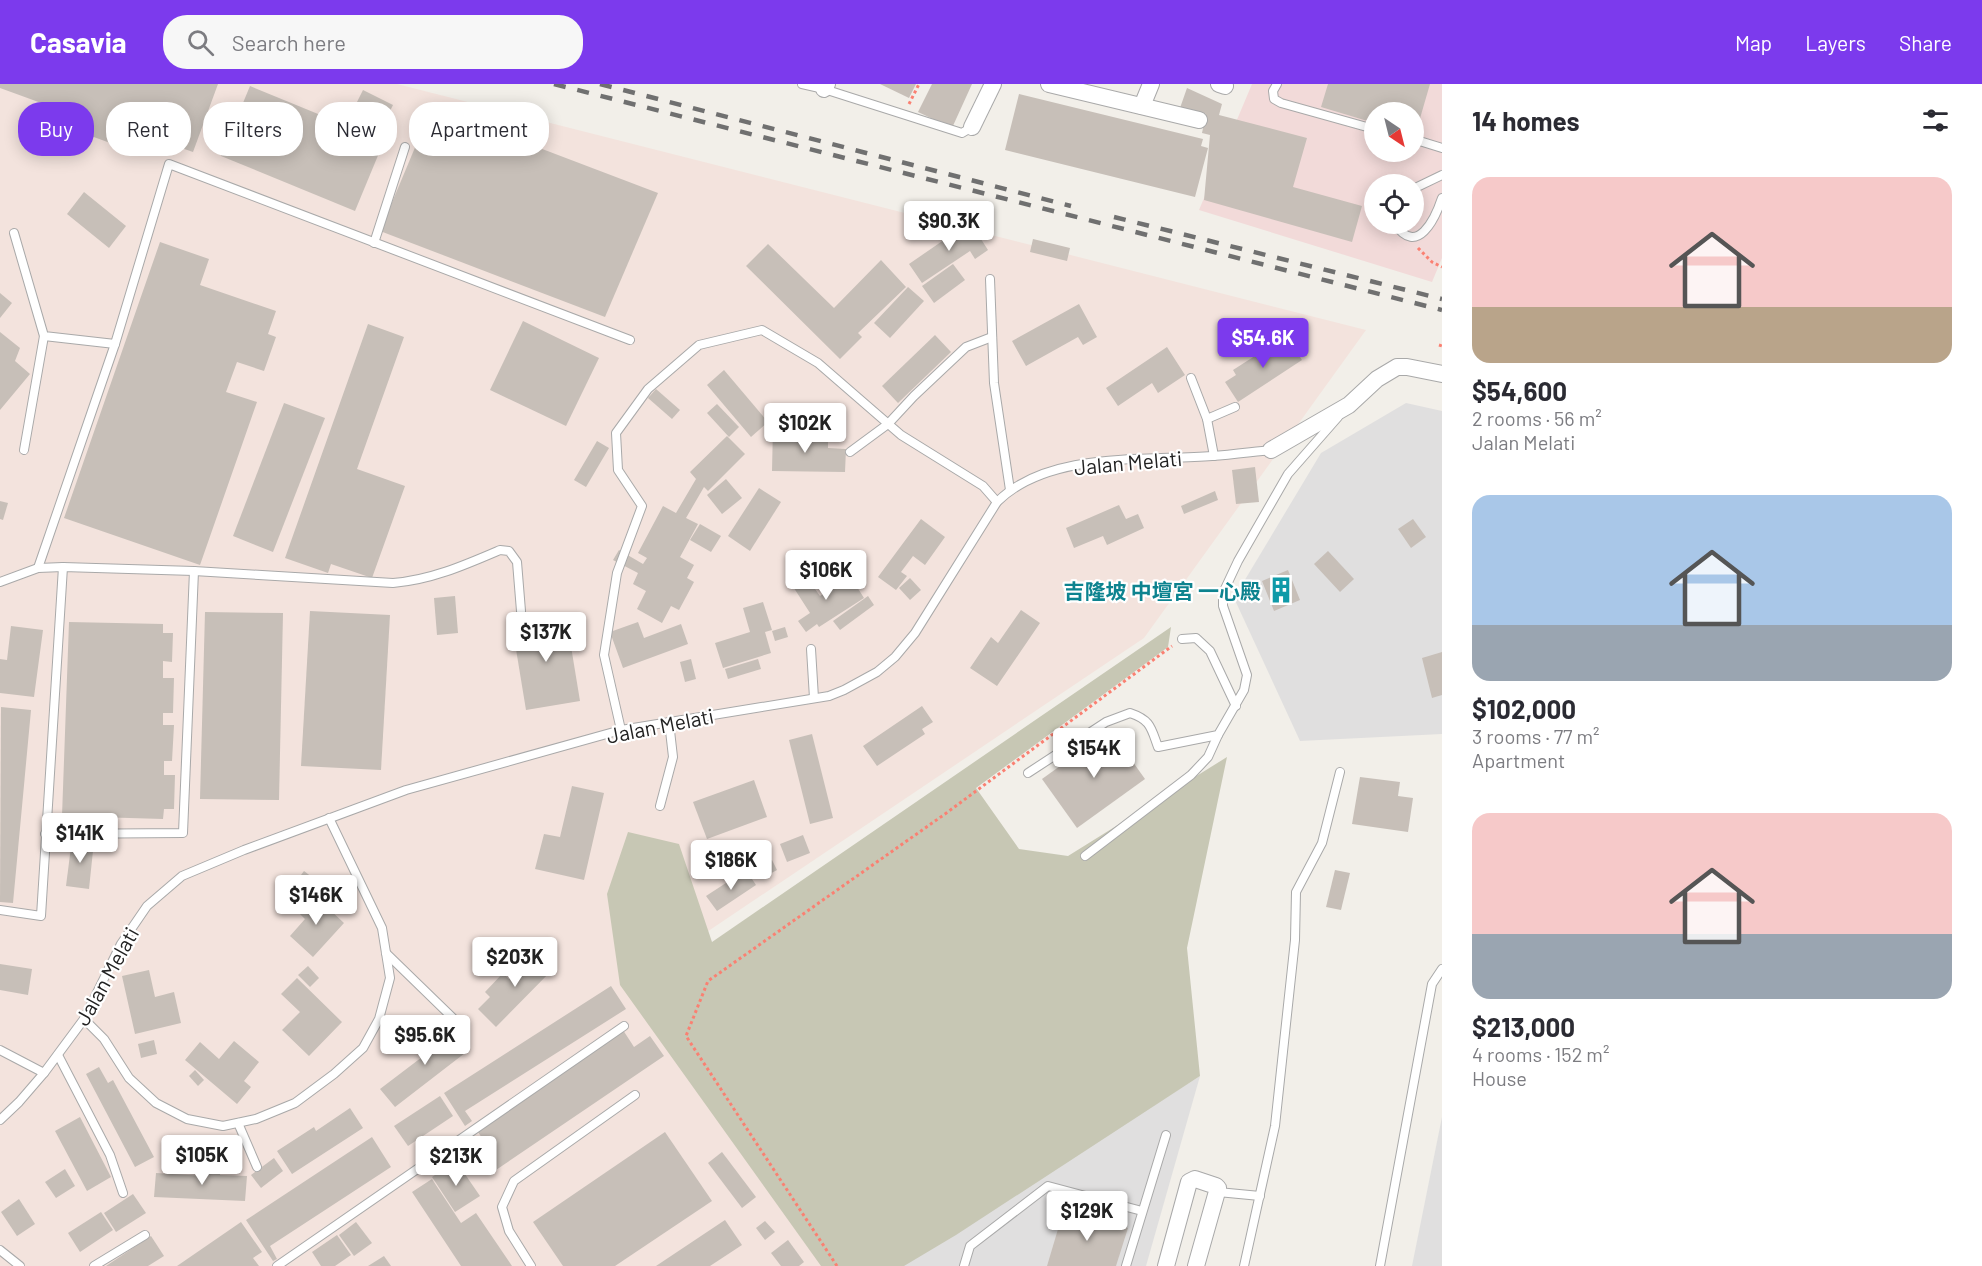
<!DOCTYPE html>
<html lang="en">
<head>
<meta charset="utf-8">
<style>
	body { margin:0; font-family:Barlow,"Noto Sans SC",sans-serif; background:#f7f7f7; color:#2b2b33; height:100vh; display:flex; flex-direction:column; font-size:22px; white-space:nowrap }
	* { box-sizing:border-box; margin:0 }
	p { font-size:20px; color:#7c7c81 }
	.icon { flex:none; width:33px; height:33px; fill:none; stroke:currentColor; stroke-width:2; stroke-linecap:round; stroke-linejoin:round }
	.map { position:relative; flex:1; overflow:hidden }
	.details { display:flex; flex-direction:column; background:#fff; width:540px }
	.details>* { flex:none }
	.top-card { position:absolute; left:18px; top:18px; width:570px; height:54px; display:flex; gap:12px }
	.needle { width:39px; rotate:145deg }
	.controls { position:absolute; left:1364px; top:18px; display:grid; gap:12px }
	.controls a { display:grid; place-items:center; width:60px; height:60px; border-radius:50%; background:#fff; box-shadow:0 3px 15px #0003; font-size:30px }
	.price { position:absolute; translate:-50% -51px; padding:0 14px; border-radius:6px; background:#fff; color:#222; font-size:20px; line-height:39px; filter:drop-shadow(0 2px 3px #0008) }
	.price::after { content:''; position:absolute; left:50%; top:36px; width:18px; height:14px; margin-left:-9px; background:inherit; clip-path:polygon(0 0,100% 0,50% 100%) }
	.price.selected { background:#7c3aed; color:#fff }
	ul { padding:0; list-style:none }
	li { display:grid; align-content:center; gap:12px; height:318px; padding:0 30px }
	li span { display:grid; place-items:center; height:186px; border-radius:18px; color:#555 }
	li>.icon { margin-inline-start:auto }
	span .icon { width:108px; height:108px; fill:#fffc; stroke-width:1 }
	li b { font-size:26px }
	h2 { display:flex; justify-content:space-between; align-items:center; height:72px; padding:0 30px; font-size:26px }
	.pill { padding:0 21px; border-radius:24px; background:#fff; box-shadow:0 3px 15px #0003; font-size:21px; line-height:54px }
	.pill.selected { background:#7c3aed; color:#fff }
	header { display:flex; align-items:center; gap:36px; box-sizing:border-box; height:84px; padding:0 30px; background:#7c3aed; color:#fff }
	header strong { font-size:28px }
	nav { display:flex; gap:33px; margin-inline-start:auto; font-size:21px }
	.search { width:420px; height:54px; background:#f7f7f7; display:flex; align-items:center; gap:15px; box-sizing:border-box; padding:0 21px; border-radius:24px; color:#7c7c81; font-size:22px }
	main { display:flex; flex:1; min-height:0 }
	.map>svg:first-child { display:block }
	.residential { fill:#e0dfdf }
	.commercial { fill:#f2dad9; fill-rule:evenodd }
	.military { fill:#f3e3dd }
	.construction { fill:#c7c7b4 }
	.building { fill:#c7bfb8 }
	.lines { fill:none; stroke-linecap:round; stroke-linejoin:round }
	.lane-casing { stroke:#a9a9a9; stroke-width:10 }
	.street-casing { stroke:#a9a9a9; stroke-width:18 }
	.path { stroke:#fa8072; stroke-width:3; stroke-dasharray:3 3; stroke-linecap:butt }
	.lane { stroke:#fff; stroke-width:8 }
	.street { stroke:#fff; stroke-width:16 }
	.rail { stroke:#707070; stroke-width:4.5; stroke-dasharray:12 12; stroke-linecap:butt }
	.labels { text-anchor:middle; dominant-baseline:central; stroke-width:4.5; stroke-linejoin:round; paint-order:stroke }
	.street-label { font-size:21px; fill:#222; stroke:#fff }
	.culture-label { font-size:21px; font-weight:bold; fill:#0d838f; stroke:#fff; text-anchor:end }
</style>
</head>
<body>
<header>
<strong>Casavia</strong>
<div class="search"><svg class="icon" aria-label="search" viewBox="0 0 24 24"><circle cx="10" cy="10" r="6"/><path d="M15 15l6 6"/></svg>Search here</div>
<nav><a>Map</a><a>Layers</a><a>Share</a></nav>
</header>
<main>
<div class="map">
<svg width="1442" height="1182" viewBox="0 0 1442 1182">
	<rect width="100%" height="100%" fill="#f2efe9"/>
	<g class="residential">
		<polygon points="1406,319 1442,327 1442,650 1300,657 1234,514 1321,369"/>
		<polygon points="1200,992 1146,1182 902,1182"/>
		<polygon points="1442,1033 1442,1182 1412,1182"/>
	</g>
	<path class="commercial" d="M1252,0H1442V174L1432,198L1199,126ZM1374,28H1413V68H1374ZM1374,100H1413V140H1374Z"/>
	<polygon class="military" points="0,0 397,0 1366,246 1144,554 646,889 825,1182 0,1182"/>
	<polygon class="construction" points="1171,543 1168,563 976,704 1019,765 1068,772 1227,673 1187,864 1200,992 956,1151 904,1182 821,1182 620,901 607,810 628,748 679,760 712,858"/>
	<g class="building">
		<polygon points="0,0 218,0 193,68 147,52 140,70 83,49 88,36 0,4"/>
		<polygon points="880,0 916,0 909,14"/>
		<polygon points="932,0 972,0 952,44 918,28"/>
		<polygon points="1328,0 1430,0 1414,55 1413,28 1374,28 1374,39 1321,23"/>
		<polygon points="250,2 384,57 355,127 221,72"/>
		<polygon points="1187,4 1222,20 1219,31 1307,54 1293,103 1362,122 1352,158 1204,116 1210,51 1202,49 1206,30 1180,24"/>
		<polygon points="363,6 393,21 385,37 355,22"/>
		<polygon points="1019,10 1203,55 1201,62 1208,64 1195,113 1005,66"/>
		<polygon points="432,23 658,109 605,233 380,147"/>
		<polygon points="84,108 126,142 109,164 67,130"/>
		<polygon points="916,119 953,137 946,152 909,134"/>
		<polygon points="970,138 988,166 975,175 970,167 922,199 909,180"/>
		<polygon points="1033,155 1070,164 1067,177 1030,168"/>
		<polygon points="160,158 209,175 200,201 276,227 268,250 276,253 264,287 237,278 226,308 257,318 200,481 64,434"/>
		<polygon points="768,160 834,224 881,176 906,203 858,249 862,253 840,275 746,182"/>
		<polygon points="953,180 965,196 934,219 922,202"/>
		<polygon points="908,203 924,217 890,254 874,239"/>
		<polygon points="0,209 12,219 0,234"/>
		<polygon points="1079,220 1097,253 1083,261 1078,253 1026,282 1012,257"/>
		<polygon points="523,237 599,274 566,342 490,306"/>
		<polygon points="368,240 404,253 357,385 405,402 372,494 331,480 328,489 285,474"/>
		<polygon points="0,248 20,264 15,277 30,290 0,326"/>
		<polygon points="935,251 951,268 898,319 882,302"/>
		<polygon points="1286,252 1302,276 1238,318 1225,298 1236,291 1233,286"/>
		<polygon points="1167,263 1185,291 1158,309 1152,299 1118,322 1106,304"/>
		<polygon points="724,286 768,338 751,353 707,301"/>
		<polygon points="656,305 680,326 672,335 648,314"/>
		<polygon points="284,319 325,334 273,468 233,452"/>
		<polygon points="717,320 739,343 729,353 707,329"/>
		<polygon points="773,342 789,342 789,355 828,356 828,364 846,365 845,388 772,387"/>
		<polygon points="727,352 745,370 708,407 704,403 686,434 698,440 680,473 694,481 687,494 694,498 679,526 671,522 662,539 637,525 646,507 633,500 638,489 613,476 619,466 643,480 647,474 638,469 663,422 676,429 696,395 690,388"/>
		<polygon points="597,357 609,364 586,403 574,396"/>
		<polygon points="1255,383 1259,418 1236,420 1232,386"/>
		<polygon points="726,395 742,414 722,430 707,411"/>
		<polygon points="759,404 781,418 750,467 728,452"/>
		<polygon points="1215,407 1218,416 1184,430 1181,422"/>
		<polygon points="0,417 8,419 3,436 0,435"/>
		<polygon points="1119,421 1126,435 1138,430 1144,444 1107,461 1103,452 1074,464 1066,444"/>
		<polygon points="921,435 945,453 925,481 913,472 901,488 907,492 896,506 878,493"/>
		<polygon points="1413,435 1426,453 1411,464 1398,445"/>
		<polygon points="700,440 721,452 711,468 690,456"/>
		<polygon points="1328,467 1354,495 1340,508 1314,480"/>
		<polygon points="1288,486 1300,516 1274,527 1262,497"/>
		<polygon points="806,492 820,512 850,492 864,514 819,543 817,540 806,548 798,537 810,529 792,501"/>
		<polygon points="910,494 921,506 910,516 899,504"/>
		<polygon points="455,512 458,549 437,551 434,514"/>
		<polygon points="868,512 874,521 840,546 833,537"/>
		<polygon points="763,518 772,546 765,548 771,569 723,584 715,559 750,548 743,524"/>
		<polygon points="1021,526 1040,539 997,602 970,584 991,553 998,559"/>
		<polygon points="310,527 390,531 381,686 301,682"/>
		<polygon points="205,528 283,529 279,716 200,715"/>
		<polygon points="566,532 580,617 526,626 512,541"/>
		<polygon points="69,538 163,540 163,549 173,549 172,578 163,577 163,594 174,594 173,629 163,629 163,641 174,641 172,677 164,677 164,691 175,691 174,725 164,725 163,735 62,732"/>
		<polygon points="638,538 644,554 681,540 688,560 623,584 610,548"/>
		<polygon points="11,542 43,546 34,613 0,609 0,575 7,576"/>
		<polygon points="785,543 788,553 775,557 772,547"/>
		<polygon points="1442,568 1442,611 1432,614 1422,574"/>
		<polygon points="691,575 696,595 685,598 680,578"/>
		<polygon points="758,575 761,585 728,595 725,585"/>
		<polygon points="922,622 933,638 922,645 925,650 877,682 863,662"/>
		<polygon points="1,623 31,626 13,819 0,818"/>
		<polygon points="1110,646 1145,695 1077,744 1042,695"/>
		<polygon points="812,650 833,734 810,740 789,656"/>
		<polygon points="1360,693 1400,698 1398,712 1413,714 1408,748 1352,740"/>
		<polygon points="754,696 767,733 707,755 693,718"/>
		<polygon points="572,702 604,709 584,796 535,785 544,750 560,753"/>
		<polygon points="803,751 810,769 787,778 780,760"/>
		<polygon points="72,755 94,757 89,805 66,802"/>
		<polygon points="772,776 777,786 766,792 761,781"/>
		<polygon points="746,786 756,801 717,827 706,812"/>
		<polygon points="1335,786 1350,789 1341,826 1326,823"/>
		<polygon points="304,787 317,797 298,823 284,814"/>
		<polygon points="314,811 344,839 313,873 290,852 305,835 298,828"/>
		<polygon points="538,866 555,883 496,943 478,925 490,913 485,908 503,889 509,895"/>
		<polygon points="0,880 32,885 28,911 0,906"/>
		<polygon points="308,882 319,894 310,903 298,891"/>
		<polygon points="149,886 155,913 174,908 181,939 135,950 122,892"/>
		<polygon points="297,894 342,938 309,972 282,946 300,928 281,910"/>
		<polygon points="611,902 626,925 465,1027 472,1037 465,1042 444,1009"/>
		<polygon points="444,941 465,969 395,1023 380,1005 430,967 422,957"/>
		<polygon points="623,946 634,963 650,952 664,972 493,1088 479,1069 488,1063 476,1045"/>
		<polygon points="154,956 157,970 141,974 138,960"/>
		<polygon points="234,957 259,978 244,997 251,1003 237,1020 185,976 200,958 219,975"/>
		<polygon points="99,983 108,999 113,996 154,1073 135,1083 86,990"/>
		<polygon points="195,986 204,996 198,1002 189,992"/>
		<polygon points="440,1012 453,1032 408,1062 394,1042"/>
		<polygon points="350,1024 363,1044 292,1090 277,1067 314,1043 316,1047"/>
		<polygon points="80,1033 111,1093 87,1107 55,1047"/>
		<polygon points="665,1048 712,1117 615,1182 563,1182 533,1138"/>
		<polygon points="372,1053 391,1083 270,1162 277,1175 273,1177 246,1136"/>
		<polygon points="722,1068 756,1113 742,1124 708,1079"/>
		<polygon points="274,1074 283,1087 261,1104 251,1091"/>
		<polygon points="456,1077 480,1112 455,1128 432,1093"/>
		<polygon points="206,1081 221,1082 220,1091 247,1092 245,1117 154,1113 156,1089 205,1092"/>
		<polygon points="65,1085 75,1102 56,1114 45,1098"/>
		<polygon points="432,1095 461,1139 476,1129 512,1182 461,1182 412,1108"/>
		<polygon points="133,1110 146,1129 116,1148 104,1129"/>
		<polygon points="19,1115 35,1140 17,1152 1,1128"/>
		<polygon points="1064,1125 1128,1144 1116,1182 1047,1182"/>
		<polygon points="101,1128 113,1146 80,1168 68,1149"/>
		<polygon points="725,1136 742,1161 710,1182 656,1182"/>
		<polygon points="765,1137 775,1148 765,1156 756,1144"/>
		<polygon points="241,1138 262,1168 253,1174 259,1182 177,1182"/>
		<polygon points="356,1138 372,1159 354,1172 339,1151"/>
		<polygon points="337,1151 351,1171 335,1182 321,1182 312,1168"/>
		<polygon points="151,1152 164,1172 148,1182 106,1182"/>
		<polygon points="788,1156 804,1178 799,1182 781,1182 771,1169"/>
		<polygon points="384,1172 391,1182 368,1182"/>
	</g>
	<g class="lines">
		<g class="lane-casing">
			<g id="lane">
				<polyline points="802,0 824,5 962,49 972,43"/>
				<polyline points="1277,0 1273,7 1274,15 1281,19 1374,45"/>
				<polyline points="1413,55 1442,64"/>
				<polyline points="1413,105 1442,91"/>
				<path d="M1395,140C1417,173 1435,135 1442,114"/>
				<polyline points="14,149 44,252 115,260"/>
				<polyline points="374,159 405,63"/>
				<polyline points="990,195 994,299 1010,406"/>
				<polyline points="1191,294 1207,335 1214,372"/>
				<polyline points="1207,335 1235,323"/>
				<polyline points="24,366 44,252"/>
				<polyline points="850,368 888,340 914,312 966,263 992,253"/>
				<polyline points="38,484 115,260 169,80 630,256"/>
				<path d="M0,498L38,484L63,483L194,487L393,499C431,496 465,481 500,466L509,467L517,478L521,527"/>
				<polyline points="1182,555 1196,554 1210,567 1236,622"/>
				<polyline points="811,565 814,614"/>
				<polyline points="621,646 604,571 617,489 642,422 618,386 616,349 648,305 699,261 762,246 818,279 901,351 983,402 997,418"/>
				<path d="M1028,689L1106,638L1130,629C1151,636 1151,644 1158,663L1218,651L1244,606L1247,591L1223,522V509L1238,477L1288,390L1338,333"/>
				<polyline points="660,722 673,673 669,638"/>
				<polyline points="45,750 183,749 194,487"/>
				<polyline points="1085,772 1191,691 1208,673 1218,651"/>
				<polyline points="0,826 41,832 63,483"/>
				<polyline points="386,869 455,936"/>
				<polyline points="84,935 104,955 129,994 156,1019 187,1035 223,1042 256,1035 295,1019 334,990 363,964 379,935 390,894 382,844 329,734"/>
				<polyline points="0,966 44,989"/>
				<polyline points="58,971 110,1071 123,1109"/>
				<path d="M0,1036L19,1018L44,989L84,935L121,860L147,822L182,792L244,766L406,706L621,646L829,612L844,606L877,588L895,573L915,549L997,418C1048,367 1145,377 1212,372C1231,371 1251,368 1271,366"/>
				<polyline points="238,1039 257,1083"/>
				<polyline points="1218,1108 1260,1112"/>
				<polyline points="0,1166 20,1182"/>
				<polyline points="94,1182 145,1151"/>
				<polyline points="277,1182 624,942"/>
				<polyline points="531,1182 509,1147 502,1123 514,1097 635,1011"/>
				<polyline points="964,1182 970,1162 1048,1102 1142,1127"/>
				<polyline points="1126,1182 1166,1051"/>
				<polyline points="1244,1182 1275,1042 1295,856 1296,808 1322,759 1340,688"/>
				<polyline points="1380,1182 1432,900 1442,885"/>
			</g>
		</g>
		<g class="street-casing">
			<g id="street">
				<polyline points="1049,0 1199,36"/>
				<polyline points="1219,0 1225,2"/>
				<polyline points="824,5 827,0"/>
				<polyline points="1142,22 1151,0"/>
				<polyline points="972,43 993,0"/>
				<polyline points="1271,366 1349,321 1377,295 1397,283 1407,283 1442,290"/>
				<polyline points="1166,1182 1189,1098 1195,1095 1216,1102 1218,1104 1196,1182"/>
			</g>
		</g>
		<g class="path">
			<polyline points="909,20 919,0"/>
			<polyline points="1418,164 1432,178 1442,183"/>
			<polyline points="1439,261 1442,262"/>
			<polyline points="837,1182 686,952 708,897 945,730 1172,562"/>
		</g>
		<use href="#lane" class="lane"/>
		<use href="#street" class="street"/>
		<g class="rail">
			<polyline points="554,0 1442,226"/>
			<polyline points="600,0 1071,122"/>
			<polyline points="1114,133 1442,215"/>
		</g>
	</g>
	<defs>
		<g id="building-bare" transform="scale(2.07)"><path d="M-4-6H4V6H1V3H-1V6H-4ZM-2.5-4.3h1.7v1.8h-1.7ZM.8-4.3h1.7v1.8H.8ZM-2.5-1h1.7V.8h-1.7ZM.8-1h1.7V.8H.8Z" fill="#0f9aa8" stroke="#fff" stroke-width="2.5" paint-order="stroke"/></g>
	</defs>
	<g fill-rule="evenodd">
		<use href="#building-bare" x="1281" y="506"/>
	</g>
	<g class="labels">
		<g class="street-label">
			<text transform="translate(1128 378) rotate(-5)">Jalan Melati</text>
			<text transform="translate(660 641) rotate(-11)">Jalan Melati</text>
			<text transform="translate(106 892) rotate(-61)">Jalan Melati</text>
		</g>
		<g class="culture-label">
			<text x="1261" y="506">吉隆坡 中壇宮 一心殿</text>
		</g>
	</g>
</svg>
<div class="controls">
<a><svg class="needle" viewBox="-14 -14 28 28"><path d="M0-13l5 13h-10z" fill="#e53935"/><path d="M0 13l5-13h-10z" fill="#7c7c81"/></svg></a>
<a><svg class="icon" aria-label="locate" viewBox="0 0 24 24"><circle cx="12" cy="12" r="6"/><path d="M12 2v4M12 18v4M2 12h4M18 12h4"/></svg></a>
</div>
<b class="price" style="left:949px;top:168px">$90.3K</b>
<b class="price selected" style="left:1263px;top:285px">$54.6K</b>
<b class="price" style="left:805px;top:370px">$102K</b>
<b class="price" style="left:826px;top:517px">$106K</b>
<b class="price" style="left:546px;top:579px">$137K</b>
<b class="price" style="left:1094px;top:695px">$154K</b>
<b class="price" style="left:80px;top:780px">$141K</b>
<b class="price" style="left:731px;top:807px">$186K</b>
<b class="price" style="left:316px;top:842px">$146K</b>
<b class="price" style="left:515px;top:904px">$203K</b>
<b class="price" style="left:425px;top:982px">$95.6K</b>
<b class="price" style="left:202px;top:1102px">$105K</b>
<b class="price" style="left:456px;top:1103px">$213K</b>
<b class="price" style="left:1087px;top:1158px">$129K</b>
<div class="top-card">
<a class="pill selected">Buy</a>
<a class="pill">Rent</a>
<a class="pill">Filters</a>
<a class="pill">New</a>
<a class="pill">Apartment</a>
</div>
</div>
<section class="details">
<h2>14 homes<svg class="icon" aria-label="filters" viewBox="0 0 24 24"><path d="M4 7h16M4 17h16"/><circle cx="9" cy="7" r="2"/><circle cx="15" cy="17" r="2"/></svg></h2>
<ul>
<li><span style="background:linear-gradient(#f6c9c9 70%,#b9a48a 0)"><svg class="icon" aria-label="home" viewBox="0 0 24 24"><path d="M3 11l9-7 9 7M6 9v11h12V9"/></svg></span><div><b>$54,600</b><p>2 rooms · 56 m²</p><p>Jalan Melati</p></div></li>
<li><span style="background:linear-gradient(#a9c7e8 70%,#9aa5b1 0)"><svg class="icon" aria-label="home" viewBox="0 0 24 24"><path d="M3 11l9-7 9 7M6 9v11h12V9"/></svg></span><div><b>$102,000</b><p>3 rooms · 77 m²</p><p>Apartment</p></div></li>
<li><span style="background:linear-gradient(#f6c9c9 65%,#9aa5b1 0)"><svg class="icon" aria-label="home" viewBox="0 0 24 24"><path d="M3 11l9-7 9 7M6 9v11h12V9"/></svg></span><div><b>$213,000</b><p>4 rooms · 152 m²</p><p>House</p></div></li>
</ul>
</section>
</main>
</body>
</html>
